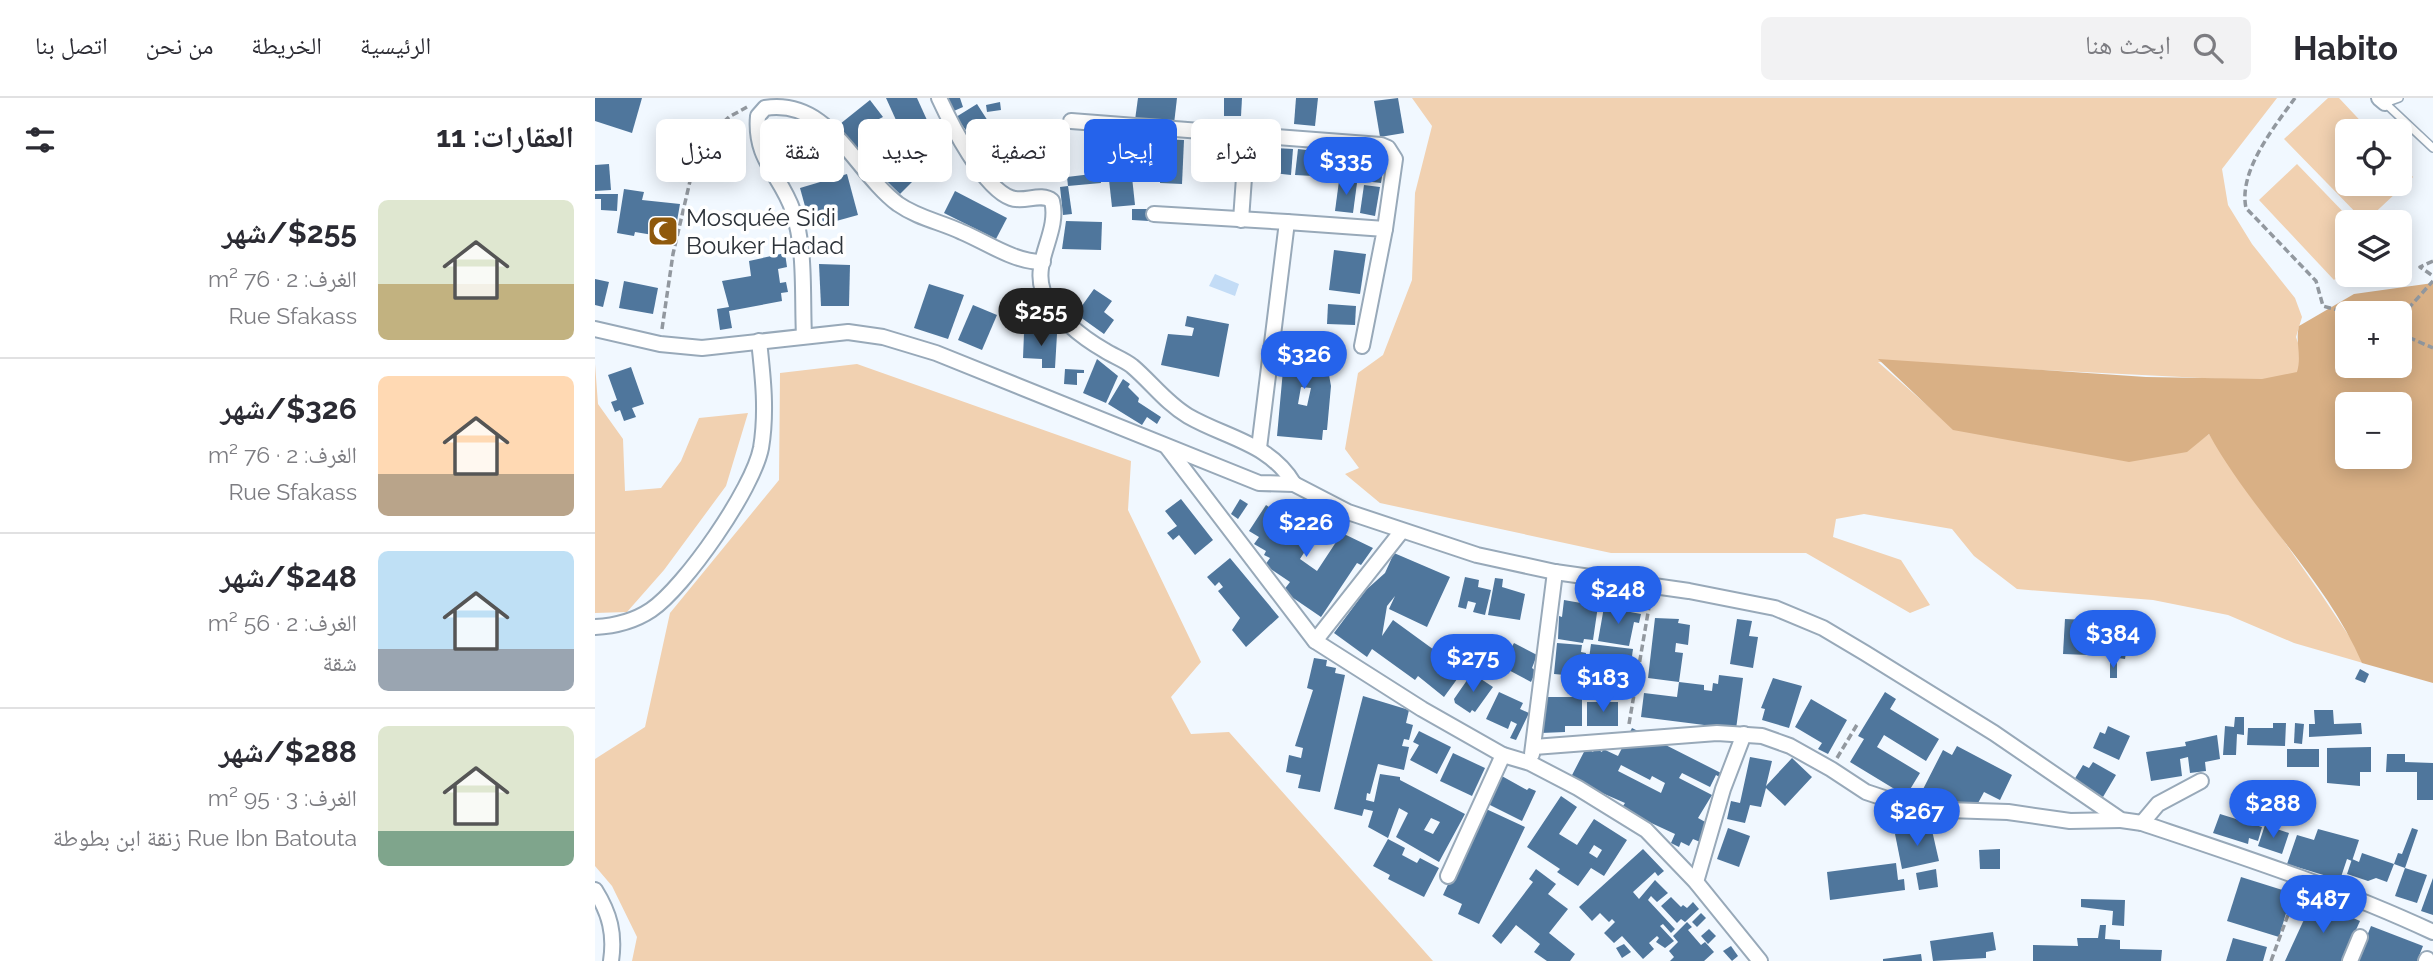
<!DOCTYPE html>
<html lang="ar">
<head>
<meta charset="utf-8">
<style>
	body { margin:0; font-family:Raleway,"Noto Naskh Arabic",sans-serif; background:#f2f2f3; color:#2b2b33; direction:rtl; height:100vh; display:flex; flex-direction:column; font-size:26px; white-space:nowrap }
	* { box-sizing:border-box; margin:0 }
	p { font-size:23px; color:#7c7c81 }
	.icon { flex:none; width:38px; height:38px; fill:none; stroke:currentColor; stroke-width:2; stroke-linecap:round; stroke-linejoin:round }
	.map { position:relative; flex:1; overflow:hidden; direction:ltr }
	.drawer { display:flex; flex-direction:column; background:#fff; width:595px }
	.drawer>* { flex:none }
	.top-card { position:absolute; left:21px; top:21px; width:665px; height:63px; direction:rtl; display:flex; gap:14px }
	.controls { position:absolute; left:1740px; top:21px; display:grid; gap:14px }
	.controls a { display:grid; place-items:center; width:77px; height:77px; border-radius:10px; background:#fff; box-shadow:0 4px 18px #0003; font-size:35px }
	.price { position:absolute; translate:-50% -60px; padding:0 16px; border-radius:24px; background:#2563eb; color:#fff; font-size:23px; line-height:46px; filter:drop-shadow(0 2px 4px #0008) }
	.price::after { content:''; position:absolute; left:50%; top:42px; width:21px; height:16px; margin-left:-10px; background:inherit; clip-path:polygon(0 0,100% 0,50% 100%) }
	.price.active { background:#222; color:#fff }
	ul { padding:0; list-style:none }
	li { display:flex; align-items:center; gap:21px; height:175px; padding:0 21px }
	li+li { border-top:2px solid #e1e1e2 }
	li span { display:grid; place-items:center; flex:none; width:196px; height:140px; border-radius:10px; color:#555 }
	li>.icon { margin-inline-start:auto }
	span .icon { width:84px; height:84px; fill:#fffc; stroke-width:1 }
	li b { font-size:30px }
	h2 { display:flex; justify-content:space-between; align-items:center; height:84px; padding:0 21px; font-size:30px }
	.tag { padding:0 24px; border-radius:10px; background:#fff; box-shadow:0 4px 18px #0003; font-size:24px; line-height:63px }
	.tag.active { background:#2563eb; color:#fff }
	header { display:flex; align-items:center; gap:42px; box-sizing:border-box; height:98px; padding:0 35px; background:#fff; border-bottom:2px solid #e1e1e2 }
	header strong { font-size:33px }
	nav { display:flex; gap:38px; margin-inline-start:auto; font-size:24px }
	.search { width:490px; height:63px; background:#f2f2f3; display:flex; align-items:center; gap:18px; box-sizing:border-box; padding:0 24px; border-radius:10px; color:#7c7c81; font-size:26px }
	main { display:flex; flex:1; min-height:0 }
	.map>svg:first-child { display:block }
	.green { fill:#f1d1b1 }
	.forest { fill:#d9b085; fill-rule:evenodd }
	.water { fill:#c3dcf6 }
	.building { fill:#4f769c; fill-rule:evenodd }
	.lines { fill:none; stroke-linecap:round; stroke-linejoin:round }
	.lane-casing { stroke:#98a9b9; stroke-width:10 }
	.street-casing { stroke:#98a9b9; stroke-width:18 }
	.path { stroke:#92989f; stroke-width:3.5; stroke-dasharray:7 3.5; stroke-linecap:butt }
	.lane { stroke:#fff; stroke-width:7 }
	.street { stroke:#fff; stroke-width:14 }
	.labels { text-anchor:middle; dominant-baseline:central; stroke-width:7; stroke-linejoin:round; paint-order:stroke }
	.poi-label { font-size:24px; fill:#2d333a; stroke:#fff; text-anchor:start }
</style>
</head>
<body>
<header>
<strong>Habito</strong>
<div class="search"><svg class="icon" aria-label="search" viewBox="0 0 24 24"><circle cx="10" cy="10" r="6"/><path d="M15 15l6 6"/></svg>ابحث هنا</div>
<nav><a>الرئيسية</a><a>الخريطة</a><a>من نحن</a><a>اتصل بنا</a></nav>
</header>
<main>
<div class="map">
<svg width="1838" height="863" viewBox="0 0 1838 863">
	<rect width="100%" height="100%" fill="#f1f8ff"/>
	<g class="green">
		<polygon points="817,0 1682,0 1627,71 1633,107 1657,146 1700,200 1707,219 1701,239 1707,257 1705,274 1667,283 1283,264 1359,331 1590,354 1614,336 1726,496 1760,547 1768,565 1699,545 1633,517 1558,502 1422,491 1379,458 1357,431 1269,416 1241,421 1238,439 1306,462 1335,507 1315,515 1211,455 1016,455 785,405 750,376 764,370 750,351 763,275 788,257 817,182 820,95 837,28"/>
		<polygon points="1733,0 1744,0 1775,33 1752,33 1752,86 1804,86 1804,64 1818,79 1770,124 1689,41"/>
		<polygon points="1702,66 1758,124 1752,124 1752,170 1739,182 1664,102"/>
		<polygon points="0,266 3,306 28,341 30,393 66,390 86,363 104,320 153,315 131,388 69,472 32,514 0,515"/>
		<polygon points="262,266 536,363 533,412 606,564 576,599 596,636 634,634 838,863 37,863 42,839 17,788 0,768 0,661 50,629 75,515 184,382 185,275"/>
	</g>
	<path class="forest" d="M1838,185V585L1767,565C1731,481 1658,416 1614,336L1592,354L1534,364L1358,332L1283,261L1551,279L1667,281L1702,274C1707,257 1700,244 1704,228L1759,196ZM1752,215H1804V268H1752ZM1752,306H1804V359H1752Z"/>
	<polygon class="water" points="620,176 644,186 640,198 614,188"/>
	<g class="building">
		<polygon points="0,0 47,0 37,35 0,23"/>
		<polygon points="291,0 322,0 346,53 320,64"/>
		<polygon points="353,0 365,0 368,9 352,16 348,5 354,3"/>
		<polygon points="543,0 582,0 579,26 540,22"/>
		<polygon points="629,0 647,0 646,18 629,18"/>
		<polygon points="701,0 723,0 720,28 699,26"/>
		<polygon points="803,0 809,35 785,39 779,3"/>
		<polygon points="275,2 288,19 278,24 328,73 305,96 255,47 245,26"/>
		<polygon points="405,4 406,12 392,14 391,7"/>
		<polygon points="382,6 400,34 374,50 370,43 376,39 361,19"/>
		<polygon points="461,23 461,56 429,56 429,24"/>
		<polygon points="568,41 589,42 587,86 565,85"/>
		<polygon points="658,48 676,50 674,75 656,73"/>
		<polygon points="680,50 698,51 696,77 678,75"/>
		<polygon points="703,51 720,53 718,78 700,77"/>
		<polygon points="396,53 410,56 408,66 394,63"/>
		<polygon points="724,54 742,55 739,81 721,79"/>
		<polygon points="746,55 764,57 762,82 744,81"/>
		<polygon points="772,57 790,59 786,85 769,83"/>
		<polygon points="14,66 16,92 0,93 0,67"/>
		<polygon points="505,75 506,85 473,88 472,79"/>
		<polygon points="252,76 263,117 216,130 205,90"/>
		<polygon points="537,79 540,107 517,109 514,82"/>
		<polygon points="744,83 762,85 758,115 740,113"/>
		<polygon points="769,87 785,89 780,118 765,115"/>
		<polygon points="473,88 477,116 468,117 465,89"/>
		<polygon points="29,91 49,94 47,102 85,106 78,146 69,145 70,139 40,134 39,138 22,135"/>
		<polygon points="360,93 412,120 401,141 349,115"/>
		<polygon points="0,96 23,96 22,113 6,112 6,101 0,101"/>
		<polygon points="537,111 555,111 554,123 537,122"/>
		<polygon points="471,123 507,124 506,152 467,151"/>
		<polygon points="739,152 771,156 765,196 734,192"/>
		<polygon points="190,155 192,169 183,171 185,185 191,184 193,194 186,195 187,203 134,213 137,230 125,232 122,211 134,209 127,183 156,178 154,163"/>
		<polygon points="224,166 255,167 254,208 226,208"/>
		<polygon points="0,181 14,184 8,209 0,207"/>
		<polygon points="29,183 63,190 58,216 24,210"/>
		<polygon points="334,186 369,197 353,241 319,230"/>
		<polygon points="499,191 517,203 509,214 519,222 509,236 481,216"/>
		<polygon points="733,206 761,208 760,227 732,226"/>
		<polygon points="378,207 402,217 387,252 363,242"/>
		<polygon points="592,218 634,226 624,279 566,267 573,236 597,238 599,230 590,228"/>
		<polygon points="429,235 462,236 460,270 447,270 447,261 428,260"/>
		<path d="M691,239L728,242L726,277H734L736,288L732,332H728L727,342L682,338ZM706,289L716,290L712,308L703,306Z"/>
		<polygon points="502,261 523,278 511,305 488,295"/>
		<polygon points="36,269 49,306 37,310 41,319 29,323 25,312 20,314 16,304 22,302 13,277"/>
		<polygon points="470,271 489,272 489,275 482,275 482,287 469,286"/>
		<polygon points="528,281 535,286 533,289 544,300 543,304 566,319 562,326 552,319 547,327 513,306"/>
		<polygon points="586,401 618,442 600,457 584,437 578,442 572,435 582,428 570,413"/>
		<polygon points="645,401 653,406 643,421 636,416"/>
		<polygon points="671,407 705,430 709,424 725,430 705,461 722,473 747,435 778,450 766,467 762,465 726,519 688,493 695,484 670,467 675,460 669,457 671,453 659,446 664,439 654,433"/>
		<polygon points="799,455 855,479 832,529 794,511 800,498 792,508 775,497 792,508 787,538 798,522 868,573 849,599 823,578 820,582 777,551 772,559 739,535 771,492 790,475"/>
		<polygon points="635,460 684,519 651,549 637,532 645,520 623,493 628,489 624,484 620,488 612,479"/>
		<polygon points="870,479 884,482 883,489 896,492 890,517 878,514 881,505 873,503 871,511 863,509"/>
		<polygon points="900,480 908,481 907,489 930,496 925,522 893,517"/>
		<polygon points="969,502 1003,508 998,542 989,541 988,545 963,541 964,518 967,519"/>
		<polygon points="1009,509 1046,516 1044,525 1039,524 1034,548 1003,543"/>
		<polygon points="1060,520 1084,521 1083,525 1095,527 1093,547 1081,545 1080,554 1088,555 1084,584 1053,580"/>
		<polygon points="1142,521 1157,523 1154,538 1163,539 1158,570 1135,566"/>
		<polygon points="1470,521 1521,523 1520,558 1468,556"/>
		<polygon points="919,545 942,557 937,570 941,573 936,584 906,568"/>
		<polygon points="962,545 987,547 986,554 991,555 988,584 969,583 970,577 959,576"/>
		<polygon points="996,546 1038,551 1034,580 992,575"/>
		<polygon points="1525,548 1532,549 1530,561 1523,560"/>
		<polygon points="719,560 732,562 731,568 741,570 740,575 750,577 725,694 703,690 706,677 691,674 694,657 706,660 708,650 700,648 718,592 712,590"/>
		<rect x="1515" y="565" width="7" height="15"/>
		<polygon points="1765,571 1774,576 1770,585 1760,581"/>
		<polygon points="877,575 898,589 880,614 877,612 875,615 860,605 859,601"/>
		<polygon points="1124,577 1148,580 1141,631 1046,619 1049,595 1082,599 1084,584 1109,587 1109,592 1117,593 1118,585 1123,586"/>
		<polygon points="1178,580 1207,588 1194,630 1167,622 1170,611 1166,610"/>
		<polygon points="904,594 928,605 925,611 934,615 921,642 915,640 922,626 916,623 913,631 891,621"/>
		<polygon points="1290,594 1301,601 1295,611 1344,641 1331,663 1289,637 1282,649 1325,675 1311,698 1255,664 1269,641 1263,638"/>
		<path d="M768,598L814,612L811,625L818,627L814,642L809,641L807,648L814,649L809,672L783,666L775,696L772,695L771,702L779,704L785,676L805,679V682L870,716L844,764L801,739L813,715L804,710L793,740L773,729L778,713L769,711L767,718L739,711ZM836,720L845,724L838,736L829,732Z"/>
		<polygon points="946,599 987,599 987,628 970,628 970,634 946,635"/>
		<polygon points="1216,601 1252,622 1233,656 1223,651 1227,645 1200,629"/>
		<rect x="992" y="604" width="31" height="24"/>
		<polygon points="1719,612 1738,612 1739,626 1766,625 1767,636 1714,639 1714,626 1720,626"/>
		<polygon points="1640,619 1649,619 1649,637 1642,636 1641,657 1628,657 1630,628 1639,629"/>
		<polygon points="1678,625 1691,625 1690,648 1652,647 1653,630 1678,630"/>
		<polygon points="1700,625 1709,626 1707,646 1699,645"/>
		<polygon points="1513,628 1535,638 1524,662 1498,650 1505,634 1510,636"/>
		<path d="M1037,630L1128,676L1126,680L1121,677L1115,689L1087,675L1084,680L1117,697L1103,720L1114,726L1105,744L1098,741L1094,748L1086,744L1084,749L1076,745L1080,736L1026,711L1030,705L975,681L991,650L998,654L1000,650L1007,654L1008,651L1023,658ZM1026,667L1055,682L1057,678L1070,685L1066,695L1023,673Z"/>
		<polygon points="824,633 856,649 842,676 815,662 824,647 818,644"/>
		<polygon points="1622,637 1625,661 1610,664 1611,673 1595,675 1593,659 1585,661 1587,678 1556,683 1551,654 1591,648 1590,644"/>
		<polygon points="1362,648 1417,677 1405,702 1389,694 1376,718 1335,697 1330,707 1322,703 1348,652 1357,657"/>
		<polygon points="1776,649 1776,674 1765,674 1765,688 1732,685 1732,650"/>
		<rect x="1692" y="651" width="32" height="18"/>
		<polygon points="858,655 890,670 877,698 845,683"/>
		<polygon points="1792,656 1810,656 1810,664 1838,665 1838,702 1822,702 1822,674 1791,674"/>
		<polygon points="1155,659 1177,663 1171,688 1197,660 1217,679 1190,708 1171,690 1166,709 1155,707 1150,725 1132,721 1136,703 1145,705"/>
		<polygon points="1498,664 1521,677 1508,699 1479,682 1488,667 1494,670"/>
		<polygon points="905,677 932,692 934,690 941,693 927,723 891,705"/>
		<path d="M966,698L982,709L964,736L982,747L999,721L1032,742L1009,778L996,770L983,788L962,774L965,771L932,749ZM999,747L1007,752L1002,760L994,755Z"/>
		<polygon points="889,710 930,729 884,826 863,816 867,806 848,797"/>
		<polygon points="1625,716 1667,729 1663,743 1654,740 1653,746 1618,735"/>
		<polygon points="1670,727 1694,735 1687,756 1663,748"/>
		<polygon points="1336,728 1344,763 1307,771 1300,736"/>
		<polygon points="1133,730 1155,738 1144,769 1122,761"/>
		<polygon points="1817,730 1823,732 1810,770 1799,766 1803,755 1807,756"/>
		<polygon points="1723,731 1764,742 1757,763 1752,761 1745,782 1692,766 1702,737 1719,742"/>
		<polygon points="793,741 810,750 807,757 822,765 825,760 844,770 829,799 793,781 795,777 778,768"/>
		<polygon points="1048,751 1069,773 1063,778 1060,774 1038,794 1044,801 1060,782 1073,795 1062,804 1056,798 1053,802 1080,831 1076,835 1068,826 1065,828 1079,843 1070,850 1061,844 1064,840 1062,838 1054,845 1059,851 1048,861 1027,838 1019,845 1009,835 1020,824 1017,821 1014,824 1005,815 997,823 984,809"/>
		<polygon points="1405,751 1405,771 1385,771 1384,752"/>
		<polygon points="1767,755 1799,766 1792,784 1781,780 1773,783 1752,776 1757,761 1764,764"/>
		<polygon points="1301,765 1303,782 1309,781 1310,792 1235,802 1232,774"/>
		<polygon points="1810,770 1832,777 1822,805 1800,798"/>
		<polygon points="941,771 961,786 953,796 973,811 954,835 980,856 975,863 952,863 939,854 945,846 921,827 906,846 897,838 938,784 934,781"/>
		<polygon points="1341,771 1343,789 1324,792 1321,775"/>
		<polygon points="1646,779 1697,795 1684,839 1632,823"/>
		<polygon points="1838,780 1838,817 1826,813"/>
		<polygon points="1076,799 1086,809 1088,807 1092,810 1098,804 1104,811 1090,824 1086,821 1082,825 1066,808"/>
		<polygon points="1486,801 1530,802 1529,828 1517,827 1518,813 1486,809"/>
		<polygon points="1718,802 1765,823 1747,863 1690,863"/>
		<polygon points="1106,815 1111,820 1102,829 1097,824"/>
		<polygon points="1092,824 1097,829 1093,832 1106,847 1110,844 1119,854 1109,863 1075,863 1079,859 1074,853 1083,844 1078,838"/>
		<polygon points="1505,827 1511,827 1510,841 1525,842 1525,851 1567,852 1566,863 1438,863 1438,847 1483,848 1482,840 1503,840"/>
		<polygon points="1776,828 1828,848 1822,863 1762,863"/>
		<polygon points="1114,831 1121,838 1113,846 1106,838"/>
		<polygon points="1398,834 1401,852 1391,854 1391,860 1338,863 1335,843"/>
		<polygon points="1638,840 1672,849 1668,863 1631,863"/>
		<polygon points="1029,846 1036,854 1027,860 1021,850"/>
		<polygon points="1136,848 1143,858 1137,863 1128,853"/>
		<polygon points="1326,856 1327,863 1288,863 1288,861"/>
	</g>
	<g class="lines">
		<g class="lane-casing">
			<polyline id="lane" points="1804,0 1790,5 1838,50"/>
		</g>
		<g class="street-casing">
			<g id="street">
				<path d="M344,0C356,26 388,90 416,100C429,105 446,94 457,103C465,134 437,163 448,193C457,216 488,240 509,252C518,258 528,261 537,268C556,284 571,305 593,318C631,340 675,345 699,386"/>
				<polyline points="1784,0 1790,5"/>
				<polyline points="476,23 786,47 793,50 800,61 790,131"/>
				<polyline points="559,116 692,124"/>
				<polyline points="646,122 652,37"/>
				<path d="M0,231L65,246L107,250L253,234L288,239L341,255L664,385L699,386L753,414L882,457L960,474L1094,493L1180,510L1228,530L1270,555L1399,635L1526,722L1547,725C1645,758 1744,790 1838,834"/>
				<path d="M209,238C207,198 211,151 198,113C186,77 159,62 163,18L170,10C235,0 259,73 303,106C323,120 346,124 367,134C393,145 419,164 448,164"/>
				<polyline points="572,349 720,543 827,611 908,657 935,665 983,690 1051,732 1101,784 1165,863"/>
				<polyline points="664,350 692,124 790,131 767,248"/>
				<path d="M0,529C20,528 38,524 56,512C90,489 158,391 166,350C172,314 168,279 164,243"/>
				<polyline points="720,543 806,434"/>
				<polyline points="939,649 1122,635 1167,638 1195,648 1236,671 1271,694 1322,711 1413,714 1475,723 1526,722"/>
				<polyline points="937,656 960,474"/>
				<polyline points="1547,725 1563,706 1606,683"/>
				<polyline points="853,778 908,657"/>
				<polyline points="1101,784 1128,691 1149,636"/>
				<path d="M0,792C15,816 20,836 16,863"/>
				<polyline points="1755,863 1765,839"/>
				<polyline points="1831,863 1832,861"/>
			</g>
		</g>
		<g class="path">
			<path d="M1700,0C1680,28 1643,73 1651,110L1721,183L1728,208L1746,213L1766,210L1767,215"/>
			<polyline points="1838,163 1825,169 1838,178"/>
			<polyline points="1804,216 1811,213 1838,183"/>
			<polyline points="67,231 78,156 99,66 114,38 134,19 152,9"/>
			<polyline points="1804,235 1838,250"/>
			<polyline points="1034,626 1055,503"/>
			<polyline points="1242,660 1263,625"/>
			<polyline points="1676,863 1701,795"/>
		</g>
		<use href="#lane" class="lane"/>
		<use href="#street" class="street"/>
	</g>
	<defs>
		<g id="mosque-square" transform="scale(1.575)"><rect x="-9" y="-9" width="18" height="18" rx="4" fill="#8f590c" stroke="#fff"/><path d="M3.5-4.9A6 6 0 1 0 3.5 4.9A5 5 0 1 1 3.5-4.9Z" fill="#fff"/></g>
	</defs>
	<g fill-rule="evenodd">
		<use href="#mosque-square" x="68" y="133"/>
	</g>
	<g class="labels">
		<g class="poi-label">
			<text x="91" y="119">Mosquée Sidi<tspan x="91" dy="28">Bouker Hadad</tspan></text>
		</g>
	</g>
</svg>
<div class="controls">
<a><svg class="icon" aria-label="locate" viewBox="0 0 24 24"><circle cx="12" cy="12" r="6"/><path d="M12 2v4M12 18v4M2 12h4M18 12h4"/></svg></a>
<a><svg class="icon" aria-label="layers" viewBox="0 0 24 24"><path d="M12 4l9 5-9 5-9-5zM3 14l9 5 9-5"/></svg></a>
<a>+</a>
<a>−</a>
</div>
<b class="price" style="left:751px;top:99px">$335</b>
<b class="price active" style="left:446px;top:250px">$255</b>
<b class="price" style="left:709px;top:293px">$326</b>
<b class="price" style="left:711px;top:461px">$226</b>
<b class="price" style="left:1023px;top:528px">$248</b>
<b class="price" style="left:1518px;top:572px">$384</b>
<b class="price" style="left:878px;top:596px">$275</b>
<b class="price" style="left:1008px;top:616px">$183</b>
<b class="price" style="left:1678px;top:742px">$288</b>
<b class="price" style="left:1322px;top:750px">$267</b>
<b class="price" style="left:1728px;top:837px">$487</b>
<div class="top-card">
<a class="tag">شراء</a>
<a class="tag active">إيجار</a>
<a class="tag">تصفية</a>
<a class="tag">جديد</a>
<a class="tag">شقة</a>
<a class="tag">منزل</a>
</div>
</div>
<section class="drawer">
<h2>العقارات: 11<svg class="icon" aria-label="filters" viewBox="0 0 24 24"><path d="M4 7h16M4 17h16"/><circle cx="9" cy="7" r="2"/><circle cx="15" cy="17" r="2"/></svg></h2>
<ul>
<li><span style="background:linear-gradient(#dfe7d0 60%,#c2b280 0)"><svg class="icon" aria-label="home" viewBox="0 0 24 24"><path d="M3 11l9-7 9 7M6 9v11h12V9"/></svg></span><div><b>$255/شهر</b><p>الغرف: 2 · 76 m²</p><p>Rue Sfakass</p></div></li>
<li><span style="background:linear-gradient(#ffd9b3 70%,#b9a48a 0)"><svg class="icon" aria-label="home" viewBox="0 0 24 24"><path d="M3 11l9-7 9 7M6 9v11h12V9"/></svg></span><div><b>$326/شهر</b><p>الغرف: 2 · 76 m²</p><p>Rue Sfakass</p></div></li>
<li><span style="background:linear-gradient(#bfe0f5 70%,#9aa5b1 0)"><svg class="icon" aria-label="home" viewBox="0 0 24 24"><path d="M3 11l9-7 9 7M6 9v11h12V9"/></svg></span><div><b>$248/شهر</b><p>الغرف: 2 · 56 m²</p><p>شقة</p></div></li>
<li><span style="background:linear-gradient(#dfe7d0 75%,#7fa58c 0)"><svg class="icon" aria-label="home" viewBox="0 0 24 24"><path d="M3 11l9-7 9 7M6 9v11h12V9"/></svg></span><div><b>$288/شهر</b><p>الغرف: 3 · 95 m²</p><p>Rue Ibn Batouta زنقة ابن بطوطة</p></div></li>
</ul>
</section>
</main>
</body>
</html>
